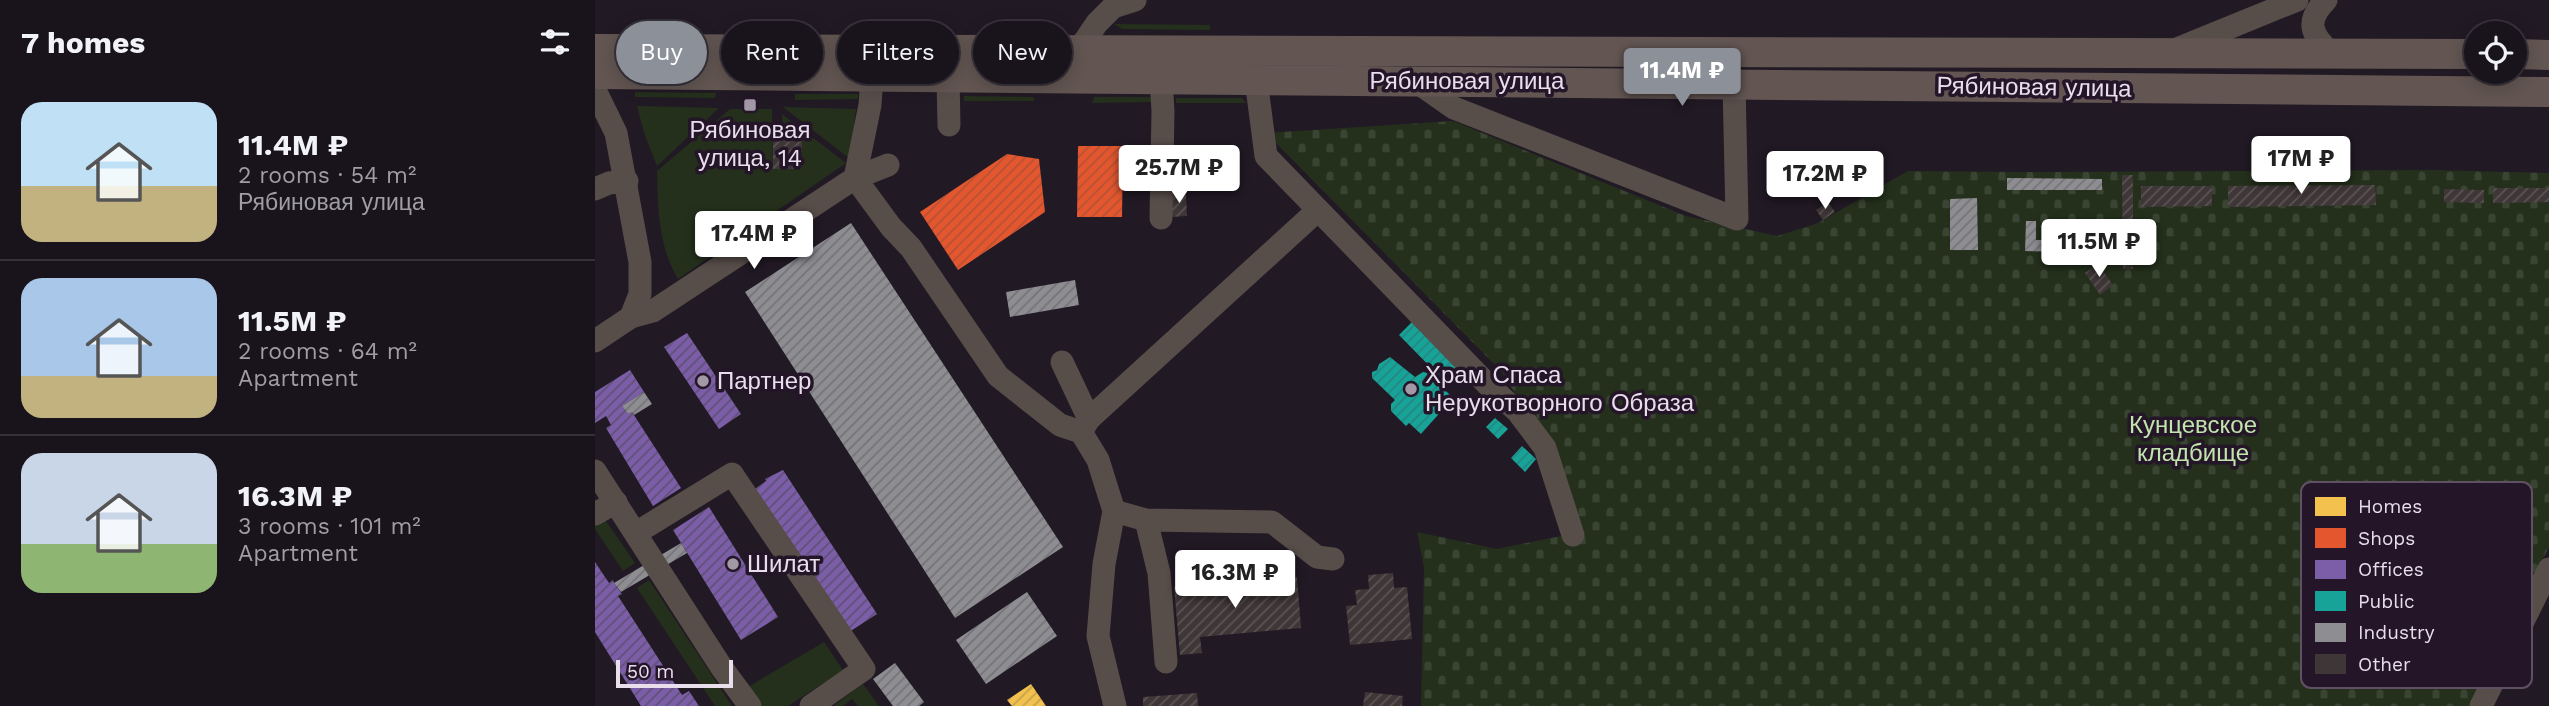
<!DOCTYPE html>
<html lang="en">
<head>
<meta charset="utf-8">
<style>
	body { margin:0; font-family:"Work Sans",sans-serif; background:#221c24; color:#f1f3f6; height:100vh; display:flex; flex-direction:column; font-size:26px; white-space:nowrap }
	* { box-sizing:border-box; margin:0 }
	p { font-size:23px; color:#9f9ea3 }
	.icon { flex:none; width:38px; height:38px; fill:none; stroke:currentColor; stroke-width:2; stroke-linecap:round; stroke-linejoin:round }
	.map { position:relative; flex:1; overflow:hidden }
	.details { display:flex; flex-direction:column; background:#19131b; width:595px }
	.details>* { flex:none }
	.hud { position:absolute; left:21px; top:21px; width:665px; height:63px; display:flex; gap:14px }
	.fabs { position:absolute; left:1869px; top:21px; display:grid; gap:14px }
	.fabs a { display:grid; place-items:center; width:63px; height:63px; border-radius:50%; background:#19131b; box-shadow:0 4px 18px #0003,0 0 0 2px #37323a; font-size:35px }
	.scale { position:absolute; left:21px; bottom:18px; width:117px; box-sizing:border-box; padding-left:7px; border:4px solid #e9deec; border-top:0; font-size:19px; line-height:24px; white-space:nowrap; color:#e9deec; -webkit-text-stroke:5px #241528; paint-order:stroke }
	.price { position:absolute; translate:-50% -60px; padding:0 16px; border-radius:7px; background:#fff; color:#222; font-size:23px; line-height:46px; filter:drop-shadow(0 2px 4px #0008) }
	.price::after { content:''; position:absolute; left:50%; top:42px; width:21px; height:16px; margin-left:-10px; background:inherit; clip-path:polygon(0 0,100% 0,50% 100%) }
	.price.current { background:#8c9099; color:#fff }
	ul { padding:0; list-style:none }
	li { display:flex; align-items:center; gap:21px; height:175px; padding:0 21px }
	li+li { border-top:2px solid #37323a }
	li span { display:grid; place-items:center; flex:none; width:196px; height:140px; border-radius:21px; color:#555 }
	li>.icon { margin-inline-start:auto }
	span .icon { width:84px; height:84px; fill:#fffc; stroke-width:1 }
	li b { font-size:30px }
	h2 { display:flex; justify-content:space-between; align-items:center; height:84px; padding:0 21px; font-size:30px }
	.tag { padding:0 24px; border-radius:32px; background:#19131b; box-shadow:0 4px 18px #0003,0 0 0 2px #37323a; font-size:24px; line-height:63px }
	.tag.current { background:#8c9099; color:#fff }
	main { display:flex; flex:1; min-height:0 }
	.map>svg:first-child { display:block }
	.grass { fill:#24301c }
	.cemetery { fill:url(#cemetery-stones) }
	.homes { fill:url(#homes-hatch) }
	.shops { fill:url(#shops-hatch) }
	.offices { fill:url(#offices-hatch) }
	.public { fill:url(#public-hatch) }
	.industry { fill:url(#industry-hatch) }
	.building { fill:url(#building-hatch) }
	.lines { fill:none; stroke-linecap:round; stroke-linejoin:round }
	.minor { stroke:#574d49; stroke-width:23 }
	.major { stroke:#625552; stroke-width:30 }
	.poi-dot { fill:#a399a6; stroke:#241528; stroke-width:2.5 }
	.labels { text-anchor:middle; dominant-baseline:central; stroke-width:7; stroke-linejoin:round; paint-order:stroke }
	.street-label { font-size:24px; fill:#e9deec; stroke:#241528 }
	.poi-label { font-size:24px; fill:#e9deec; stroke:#241528; text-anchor:start }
	.park-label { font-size:24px; fill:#c0e4ac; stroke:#241528 }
	.key { fill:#241528; stroke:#5f5163; stroke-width:2 }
	.key-label { font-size:19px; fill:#e9deec }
</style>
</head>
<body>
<main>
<section class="details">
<h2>7 homes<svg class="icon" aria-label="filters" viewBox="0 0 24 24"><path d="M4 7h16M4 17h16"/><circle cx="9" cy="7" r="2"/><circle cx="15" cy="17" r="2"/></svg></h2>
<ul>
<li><span style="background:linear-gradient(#bfe0f5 60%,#c2b280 0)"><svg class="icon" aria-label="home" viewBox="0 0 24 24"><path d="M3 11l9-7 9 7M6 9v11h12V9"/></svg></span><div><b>11.4M ₽</b><p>2 rooms · 54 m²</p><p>Рябиновая улица</p></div></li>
<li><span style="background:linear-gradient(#a9c7e8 70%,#c2b280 0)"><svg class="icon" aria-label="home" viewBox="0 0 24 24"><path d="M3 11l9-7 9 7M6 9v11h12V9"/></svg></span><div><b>11.5M ₽</b><p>2 rooms · 64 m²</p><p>Apartment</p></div></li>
<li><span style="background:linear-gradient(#c9d6e8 65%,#8fb573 0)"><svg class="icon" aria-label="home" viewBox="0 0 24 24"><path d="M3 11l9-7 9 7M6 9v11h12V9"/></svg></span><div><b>16.3M ₽</b><p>3 rooms · 101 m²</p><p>Apartment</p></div></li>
</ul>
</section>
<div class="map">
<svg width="1954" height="706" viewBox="0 0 1954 706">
	<defs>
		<pattern id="cemetery-stones" width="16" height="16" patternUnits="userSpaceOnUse" patternTransform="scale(1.75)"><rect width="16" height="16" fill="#24301c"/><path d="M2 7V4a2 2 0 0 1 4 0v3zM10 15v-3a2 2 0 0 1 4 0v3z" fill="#394432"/></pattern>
		<pattern id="homes-hatch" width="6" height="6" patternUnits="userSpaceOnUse" patternTransform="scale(1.75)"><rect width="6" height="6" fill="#f2c14e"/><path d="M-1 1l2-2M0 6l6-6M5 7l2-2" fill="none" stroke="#c7a24c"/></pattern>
		<pattern id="shops-hatch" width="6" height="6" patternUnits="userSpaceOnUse" patternTransform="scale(1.75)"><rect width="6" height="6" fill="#e4572e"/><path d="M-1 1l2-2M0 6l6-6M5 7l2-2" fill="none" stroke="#b55136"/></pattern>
		<pattern id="offices-hatch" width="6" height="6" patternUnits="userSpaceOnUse" patternTransform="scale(1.75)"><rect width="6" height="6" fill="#7b5ea7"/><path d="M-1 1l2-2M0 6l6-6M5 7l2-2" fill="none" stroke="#605077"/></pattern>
		<pattern id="public-hatch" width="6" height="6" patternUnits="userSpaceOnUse" patternTransform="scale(1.75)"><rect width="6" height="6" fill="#17a398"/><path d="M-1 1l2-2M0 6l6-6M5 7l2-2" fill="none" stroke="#258680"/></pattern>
		<pattern id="industry-hatch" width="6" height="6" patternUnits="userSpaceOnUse" patternTransform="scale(1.75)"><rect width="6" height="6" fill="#8d8d92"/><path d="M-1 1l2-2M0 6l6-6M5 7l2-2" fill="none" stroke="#747378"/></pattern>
		<pattern id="building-hatch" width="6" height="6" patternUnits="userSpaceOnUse" patternTransform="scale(1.75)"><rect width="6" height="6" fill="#3f3637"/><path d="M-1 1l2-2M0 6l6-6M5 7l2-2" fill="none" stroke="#5b5354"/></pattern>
	</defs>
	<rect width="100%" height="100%" fill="#211924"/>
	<g class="grass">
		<polygon points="519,24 615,25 615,30 527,29"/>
		<polygon points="40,92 121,93 120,98 40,97"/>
		<polygon points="200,94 263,94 263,99 200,100"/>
		<polygon points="369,96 438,97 440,101 369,101"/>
		<polygon points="499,97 558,97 558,102 497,103"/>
		<polygon points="581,98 647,98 651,103 581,103"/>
		<polygon points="42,106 124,108 62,166 49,133"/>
		<polygon points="188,107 261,109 255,159"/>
		<path d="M135,109H177L178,169H207V138H188L187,114L251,163L83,279C63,245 63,209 62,171Z"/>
		<polygon points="9,518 40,563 28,571 0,529 0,524"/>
		<polygon points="54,580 137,706 120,706 42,588"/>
		<polygon points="229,642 248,670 193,706 164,706 151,688"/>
		<polygon points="268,684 284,706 263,706 257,699 248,706 238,706"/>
	</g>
	<polygon class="cemetery" points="858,121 1091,216 1182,236 1223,223 1313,171 1436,172 1835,170 1954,173 1954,547 1874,706 826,706 829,568 822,532 902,549 971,535 928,406 906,371 671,133"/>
	<polygon class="homes" points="436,684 451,706 417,706 412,700"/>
	<g class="shops">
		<polygon points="483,146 528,146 527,217 482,217"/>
		<polygon points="412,154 444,159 450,212 363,270 325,212"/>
	</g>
	<g class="offices">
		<polygon points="92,333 146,414 124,429 69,347"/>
		<polygon points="35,370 49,392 27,406 33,414 37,412 86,488 58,506 11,428 16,425 11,416 0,423 0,392"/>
		<polygon points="188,470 282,614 251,634 157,491 171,481 170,479"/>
		<polygon points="114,507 183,617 146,640 78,530"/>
		<polygon points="0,562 14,583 18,580 19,583 27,594 23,596 87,695 94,691 104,706 46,706 0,632"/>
	</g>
	<g class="public">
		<polygon points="818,321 869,373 860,382 850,382 804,335"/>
		<polygon points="795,357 820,377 828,372 833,373 858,398 826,434 814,423 811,426 796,411 796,404 800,400 777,378 777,372 782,370 784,364"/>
		<polygon points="900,418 913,429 903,439 891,427"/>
		<polygon points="927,446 941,459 930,472 916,458"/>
	</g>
	<g class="industry">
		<polygon points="1412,178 1507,179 1507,190 1412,190"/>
		<polygon points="1382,198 1383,250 1355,250 1355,199"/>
		<polygon points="1431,221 1441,221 1441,240 1467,240 1467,221 1477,221 1476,252 1430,251"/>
		<polygon points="256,223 468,547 360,618 150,292"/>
		<polygon points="480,280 484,305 415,317 411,292"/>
		<polygon points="49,392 57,404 39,415 37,412 33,414 27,406"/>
		<polygon points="86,543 92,553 26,592 19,583"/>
		<polygon points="432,592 462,636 391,684 361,640"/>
		<polygon points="300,663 329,702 324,706 298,706 278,679"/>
	</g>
	<g class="building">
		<rect x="178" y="138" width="29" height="31"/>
		<polygon points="1527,175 1538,175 1538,269 1528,269"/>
		<polygon points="1780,185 1781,205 1633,207 1633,186"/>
		<polygon points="1546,186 1617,186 1617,206 1546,207"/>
		<polygon points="1898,188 1954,188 1954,202 1898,203"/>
		<polygon points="1849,189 1889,190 1889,203 1849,202"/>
		<polygon points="591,193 592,216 577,217 576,194"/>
		<polygon points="1233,202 1240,212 1228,220 1221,210"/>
		<polygon points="1503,264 1518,285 1505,295 1490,273"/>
		<polygon points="798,573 799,588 812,587 817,639 755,645 751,606 762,605 760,590 774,589 773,575"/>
		<polygon points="702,577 706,628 605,637 607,653 585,655 579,587"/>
		<polygon points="770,692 808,696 807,706 768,706"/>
		<polygon points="602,693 603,706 548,706 548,697"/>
	</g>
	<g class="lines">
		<g class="minor">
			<path d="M1731,0C1711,20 1715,34 1735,52"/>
			<polyline points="1582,49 1702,0"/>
			<polyline points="483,51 502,23 518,7 540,0"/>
			<polyline points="353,77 354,125"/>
			<polyline points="661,80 671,156 893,385 923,412 950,448 978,535"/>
			<polyline points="819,80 859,108 1142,219 1139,83"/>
			<polyline points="0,90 21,133 45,262 45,294 36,317"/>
			<polyline points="260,178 296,227 316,248 403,376 465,425 486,432 503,460 519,511 509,564 503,636 520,706"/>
			<polyline points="260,178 275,105 277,76"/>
			<polyline points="0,189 14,183 32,181"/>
			<polyline points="566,218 568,111 566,79"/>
			<polyline points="0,341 36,317 58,311 260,178 293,165"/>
			<polyline points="467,362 494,419"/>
			<polyline points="486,432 494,419 723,210"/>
			<polyline points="0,471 127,668 155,706"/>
			<polyline points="519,511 551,520 677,522 722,557 738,559"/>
			<polyline points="0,514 21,502"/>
			<polyline points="551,520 564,573 571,662"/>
			<polyline points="41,533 137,474 269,669 216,706"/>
			<polyline points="1886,706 1954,569"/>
		</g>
		<g class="major">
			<polyline points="0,49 1881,54"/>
			<polyline points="1920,54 1954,55"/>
			<polyline points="0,74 1954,92"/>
		</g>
	</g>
	<g class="poi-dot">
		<rect x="148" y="98" width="14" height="14" rx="3.5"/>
		<circle cx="108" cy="381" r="7"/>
		<circle cx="816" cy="389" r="7"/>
		<circle cx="138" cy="564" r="7"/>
	</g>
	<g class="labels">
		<g class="street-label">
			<text x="872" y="81">Рябиновая улица</text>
			<text transform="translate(1439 87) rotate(1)">Рябиновая улица</text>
		</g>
		<g class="poi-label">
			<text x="155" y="130" text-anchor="middle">Рябиновая<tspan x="155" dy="28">улица, 14</tspan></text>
			<text x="830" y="375">Храм Спаса<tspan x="830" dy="28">Нерукотворного Образа</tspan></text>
			<text x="122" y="381">Партнер</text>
			<text x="152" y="564">Шилат</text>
		</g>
		<g class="park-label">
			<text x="1598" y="425">Кунцевское<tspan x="1598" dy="28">кладбище</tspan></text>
		</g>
	</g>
	<rect x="1706" y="482" width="231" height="206" rx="10" class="key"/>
	<rect x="1720" y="497" width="31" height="19" fill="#f2c14e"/>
	<rect x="1720" y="528" width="31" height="20" fill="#e4572e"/>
	<rect x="1720" y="560" width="31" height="19" fill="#7b5ea7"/>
	<rect x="1720" y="591" width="31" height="20" fill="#17a398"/>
	<rect x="1720" y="623" width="31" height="19" fill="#8d8d92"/>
	<rect x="1720" y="654" width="31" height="20" fill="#3f3637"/>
	<g class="key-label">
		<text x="1763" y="513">Homes</text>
		<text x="1763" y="545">Shops</text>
		<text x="1763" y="576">Offices</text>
		<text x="1763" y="608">Public</text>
		<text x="1763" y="639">Industry</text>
		<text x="1763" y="671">Other</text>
	</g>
</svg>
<div class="fabs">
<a><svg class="icon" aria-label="locate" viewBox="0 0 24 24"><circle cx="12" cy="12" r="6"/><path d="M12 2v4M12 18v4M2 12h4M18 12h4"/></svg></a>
</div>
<div class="scale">50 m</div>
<b class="price current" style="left:1087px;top:108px">11.4M ₽</b>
<b class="price" style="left:1706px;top:196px">17M ₽</b>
<b class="price" style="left:584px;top:205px">25.7M ₽</b>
<b class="price" style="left:1230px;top:211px">17.2M ₽</b>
<b class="price" style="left:159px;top:271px">17.4M ₽</b>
<b class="price" style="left:1504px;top:279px">11.5M ₽</b>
<b class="price" style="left:640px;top:610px">16.3M ₽</b>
<div class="hud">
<a class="tag current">Buy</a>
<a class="tag">Rent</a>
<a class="tag">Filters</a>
<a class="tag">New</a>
</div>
</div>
</main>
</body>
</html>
